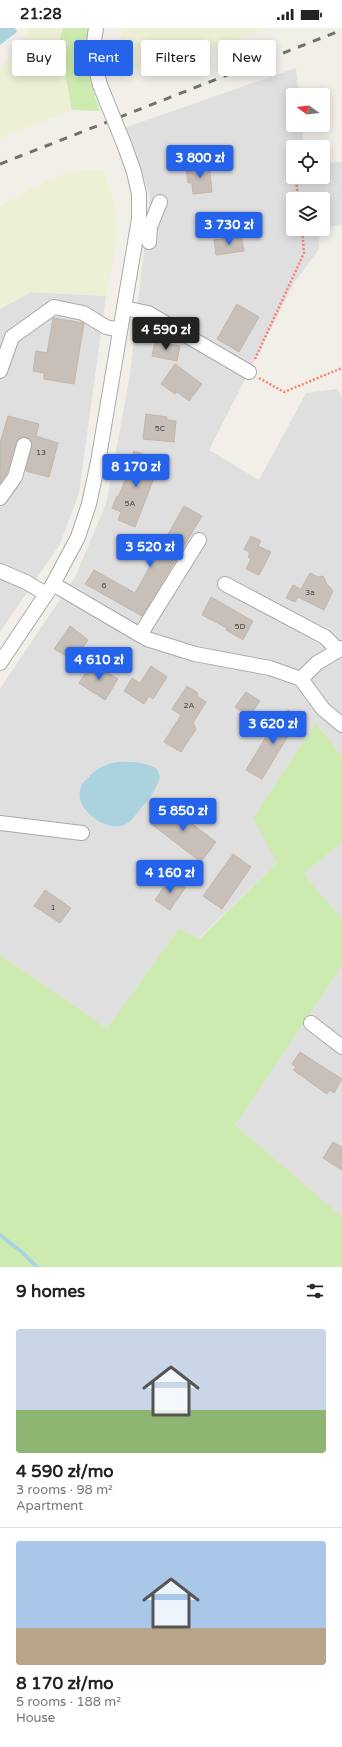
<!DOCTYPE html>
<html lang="en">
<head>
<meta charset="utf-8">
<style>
	body { margin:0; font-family:"Varela Round",sans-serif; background:#f2f2f2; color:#222; height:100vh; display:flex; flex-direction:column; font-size:15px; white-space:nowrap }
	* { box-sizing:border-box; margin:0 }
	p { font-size:13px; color:#767676 }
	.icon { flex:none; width:22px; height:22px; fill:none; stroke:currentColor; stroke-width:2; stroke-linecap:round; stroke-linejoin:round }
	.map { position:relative; height:1239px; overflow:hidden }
	.details { display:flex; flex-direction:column; background:#fff; flex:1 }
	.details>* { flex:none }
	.top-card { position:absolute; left:12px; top:12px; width:318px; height:36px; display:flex; gap:8px }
	.needle { width:26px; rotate:285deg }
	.controls { position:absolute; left:286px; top:60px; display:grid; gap:8px }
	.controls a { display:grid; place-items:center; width:44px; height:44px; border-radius:4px; background:#fff; box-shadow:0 2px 10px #0003; font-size:20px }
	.price { position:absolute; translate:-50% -34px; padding:0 9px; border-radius:4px; background:#2563eb; color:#fff; font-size:13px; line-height:26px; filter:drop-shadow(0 1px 2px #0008) }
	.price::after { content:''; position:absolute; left:50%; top:24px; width:12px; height:9px; margin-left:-6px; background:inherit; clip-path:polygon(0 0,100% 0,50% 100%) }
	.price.current { background:#222; color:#fff }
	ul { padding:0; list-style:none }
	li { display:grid; align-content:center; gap:8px; height:212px; padding:0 16px }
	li+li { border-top:1px solid #e0e0e0 }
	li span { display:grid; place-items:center; height:124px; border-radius:4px; color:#555 }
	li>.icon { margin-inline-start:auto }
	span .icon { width:72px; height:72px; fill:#fffc; stroke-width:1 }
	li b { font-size:17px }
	h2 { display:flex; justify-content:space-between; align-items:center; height:48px; padding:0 16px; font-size:17px }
	.tag { padding:0 14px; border-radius:4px; background:#fff; box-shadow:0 2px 10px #0003; font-size:14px; line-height:36px }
	.tag.current { background:#2563eb; color:#fff }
	.status { display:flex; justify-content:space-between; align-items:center; height:28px; padding:0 20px; background:#fff; direction:ltr }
	.status svg { height:11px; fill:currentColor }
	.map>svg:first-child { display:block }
	.residential { fill:#e0dfdf }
	.farmland { fill:#eef0d5 }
	.grass { fill:#cdebb0 }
	.water { fill:#aad3df }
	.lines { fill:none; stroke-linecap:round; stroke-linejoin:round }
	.stream { stroke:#aad3df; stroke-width:4 }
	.building { fill:#c7bfb8; stroke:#c4b6ab }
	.minor-casing { stroke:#a9a9a9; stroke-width:16 }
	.path { stroke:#fa8072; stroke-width:2.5; stroke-dasharray:2 2; stroke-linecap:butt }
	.minor { stroke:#fff; stroke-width:14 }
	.rail { stroke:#707070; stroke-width:3; stroke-dasharray:8 8; stroke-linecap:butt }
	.minor-bridge-casing { stroke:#a9a9a9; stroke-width:16; stroke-linecap:butt }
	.minor-bridge { stroke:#fff; stroke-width:14 }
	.labels { text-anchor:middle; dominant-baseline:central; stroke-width:4; stroke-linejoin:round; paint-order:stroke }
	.number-label { font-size:8px; fill:#4b4948 }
</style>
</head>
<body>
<div class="status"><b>21:28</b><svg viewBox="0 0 49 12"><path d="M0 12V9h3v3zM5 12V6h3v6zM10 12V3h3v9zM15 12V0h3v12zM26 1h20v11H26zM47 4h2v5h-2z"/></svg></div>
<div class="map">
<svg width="342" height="1239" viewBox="0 0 342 1239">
	<rect width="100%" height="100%" fill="#f2efe9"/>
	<g class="residential">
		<polygon points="296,40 299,67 293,67 293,97 302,97 304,119 293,119 293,149 323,149 323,135 342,134 342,197 323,200 323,171 293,171 293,201 320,201 319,221 294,255 209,422 259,452 306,365 337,361 342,368 342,728 316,695 277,835 198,911 179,900 107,1000 0,927 0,661 75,549 106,476 130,347 150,168 124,100"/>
		<polygon points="31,264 106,268 79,465 60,516 0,604 0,281"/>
		<polygon points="342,814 342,891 304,846"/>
		<polygon points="342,938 342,1190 235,1097"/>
	</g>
	<g class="farmland">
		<polygon points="28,0 63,0 59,14 72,82 0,110 0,38 16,24 28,4"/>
		<polygon points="122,0 267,0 214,21 197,17 133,43 118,23"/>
		<polygon points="103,141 116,180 117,211 106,268 31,264 0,281 0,179 30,161 68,144"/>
	</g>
	<g class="grass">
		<path d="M63,0H89C81,28 91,57 100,83L72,82L59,14Z"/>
		<polygon points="316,695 342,728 342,814 304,846 342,891 342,938 235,1097 342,1189 342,1239 0,1239 0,927 107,1000 179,900 199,911 277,835 253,790"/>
	</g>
	<g class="water">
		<polygon points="0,0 15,0 17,4 0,17"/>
		<path d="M118,734C132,733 145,734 157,741L160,749C157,760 149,772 141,780C137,785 132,793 126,796C108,806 72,781 81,759C82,755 86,752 89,749C97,740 105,736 118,734Z"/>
	</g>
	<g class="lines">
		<polyline class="stream" points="0,1207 23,1225 37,1239"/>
	</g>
	<g class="building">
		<polygon points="209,136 212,164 193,166 192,155 188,155 186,139"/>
		<polygon points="241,208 244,223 216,227 214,212"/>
		<polygon points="237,276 259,289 239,324 217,311"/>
		<polygon points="53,290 84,295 74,356 44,351 44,345 33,343 36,323 47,325"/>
		<polygon points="155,314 180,318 177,333 152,328"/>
		<polygon points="175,336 202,356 189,373 177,364 175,366 161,356"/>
		<polygon points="146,386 167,389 167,392 176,393 174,414 143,411"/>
		<polygon points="8,388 39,396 36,408 58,415 49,449 26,443 32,415 30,411 22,409 16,414 7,445 0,455 0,415"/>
		<polygon points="134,423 161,432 135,499 118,492 121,484 112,480 117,468 118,469 129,443 127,442"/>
		<polygon points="184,478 202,488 142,588 85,556 94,542 135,565"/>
		<polygon points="251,508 261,513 258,518 271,524 259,547 246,541 251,531 248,529 250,525 244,521"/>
		<polygon points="310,545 318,549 323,548 327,556 333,563 324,582 298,569 295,574 286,570 293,557 301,561"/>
		<polygon points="211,569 253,593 243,612 226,602 227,600 202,587"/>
		<polygon points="70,598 88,612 74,632 54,621"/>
		<polygon points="92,635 118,651 105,672 79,655"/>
		<polygon points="151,638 167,649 153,671 149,668 144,676 124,663 132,650 140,655"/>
		<polygon points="187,658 198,665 197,668 206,674 193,695 196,701 181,724 164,714 181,687 172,681"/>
		<polygon points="246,664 260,673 249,689 235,679"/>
		<polygon points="288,682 304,693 294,705 291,703 262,751 246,742 267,707 272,711"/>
		<polygon points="165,775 216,814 201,834 150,795"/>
		<polygon points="233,826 251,839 222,881 203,868"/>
		<polygon points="170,850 185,860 170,882 155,872"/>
		<polygon points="45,862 71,880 60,895 34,878"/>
		<polygon points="300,1024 342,1051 334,1065 330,1062 327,1066 293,1042 296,1039 292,1036"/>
		<polygon points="333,1114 342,1119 342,1142 323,1130"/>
	</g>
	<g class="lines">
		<g class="minor-casing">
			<g id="minor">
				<path d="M96,0C92,20 95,37 100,57"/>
				<polyline points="149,214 150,199 160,174"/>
				<polyline points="124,280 148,285 249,344"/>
				<polyline points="0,343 12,309 54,279 83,285 106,299 120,302"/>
				<polyline points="0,470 15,449 24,417"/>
				<polyline points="0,543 26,554 46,566"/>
				<polyline points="53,556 147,611 195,626 270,640 301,651 323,681 342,697"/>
				<polyline points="225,556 325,609 338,622"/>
				<polyline points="140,607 199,512"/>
				<polyline points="0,635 53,556 78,509 89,476 98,434 139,191 139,166 134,144 124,116"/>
				<polyline points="301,651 317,635 342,620"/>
				<polyline points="0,795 82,805"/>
				<polyline points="311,995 342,1019"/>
			</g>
		</g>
		<g class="path">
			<polyline points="296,149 298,171"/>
			<polyline points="255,331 304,225 302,201"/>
			<polyline points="259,350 284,364 342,340"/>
		</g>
		<use href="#minor" class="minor"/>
		<polyline class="rail" points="0,136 342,2"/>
		<g class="minor-bridge-casing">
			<polyline id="minor-bridge" points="100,57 124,116"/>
		</g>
		<use href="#minor-bridge" class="minor-bridge"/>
	</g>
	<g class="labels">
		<g class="number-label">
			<text x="160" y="400">5C</text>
			<text x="41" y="424">13</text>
			<text x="130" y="475">5A</text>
			<text x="104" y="557">6</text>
			<text x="310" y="564">3a</text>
			<text x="240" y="598">5D</text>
			<text x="189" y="677">2A</text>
			<text x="53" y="879">1</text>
		</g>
	</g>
</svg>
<div class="controls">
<a><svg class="needle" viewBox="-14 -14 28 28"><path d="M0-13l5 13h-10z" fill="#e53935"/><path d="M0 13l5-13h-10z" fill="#767676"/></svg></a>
<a><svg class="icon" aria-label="locate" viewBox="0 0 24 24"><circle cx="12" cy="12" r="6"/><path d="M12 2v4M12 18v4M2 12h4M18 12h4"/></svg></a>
<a><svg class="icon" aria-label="layers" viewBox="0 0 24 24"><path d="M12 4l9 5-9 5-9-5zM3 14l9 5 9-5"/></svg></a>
</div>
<b class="price" style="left:200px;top:151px">3 800 zł</b>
<b class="price" style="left:229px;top:218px">3 730 zł</b>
<b class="price current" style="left:166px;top:323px">4 590 zł</b>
<b class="price" style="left:136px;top:460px">8 170 zł</b>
<b class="price" style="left:150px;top:540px">3 520 zł</b>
<b class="price" style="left:99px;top:653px">4 610 zł</b>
<b class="price" style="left:273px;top:717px">3 620 zł</b>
<b class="price" style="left:183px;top:804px">5 850 zł</b>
<b class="price" style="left:170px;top:866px">4 160 zł</b>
<div class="top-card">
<a class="tag">Buy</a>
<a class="tag current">Rent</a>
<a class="tag">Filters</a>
<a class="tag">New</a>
</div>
</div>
<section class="details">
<h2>9 homes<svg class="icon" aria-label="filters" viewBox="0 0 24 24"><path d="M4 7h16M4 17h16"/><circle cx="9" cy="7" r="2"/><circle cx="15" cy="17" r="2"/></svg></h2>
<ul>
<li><span style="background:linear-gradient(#c9d6e8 65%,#8fb573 0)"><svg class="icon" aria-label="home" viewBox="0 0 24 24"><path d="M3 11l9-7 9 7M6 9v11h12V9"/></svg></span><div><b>4 590 zł/mo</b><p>3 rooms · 98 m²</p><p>Apartment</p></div></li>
<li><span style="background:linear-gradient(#a9c7e8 70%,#b9a48a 0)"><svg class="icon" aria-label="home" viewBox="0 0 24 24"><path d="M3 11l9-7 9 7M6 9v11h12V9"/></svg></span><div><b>8 170 zł/mo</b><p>5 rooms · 188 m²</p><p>House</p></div></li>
</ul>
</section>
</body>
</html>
